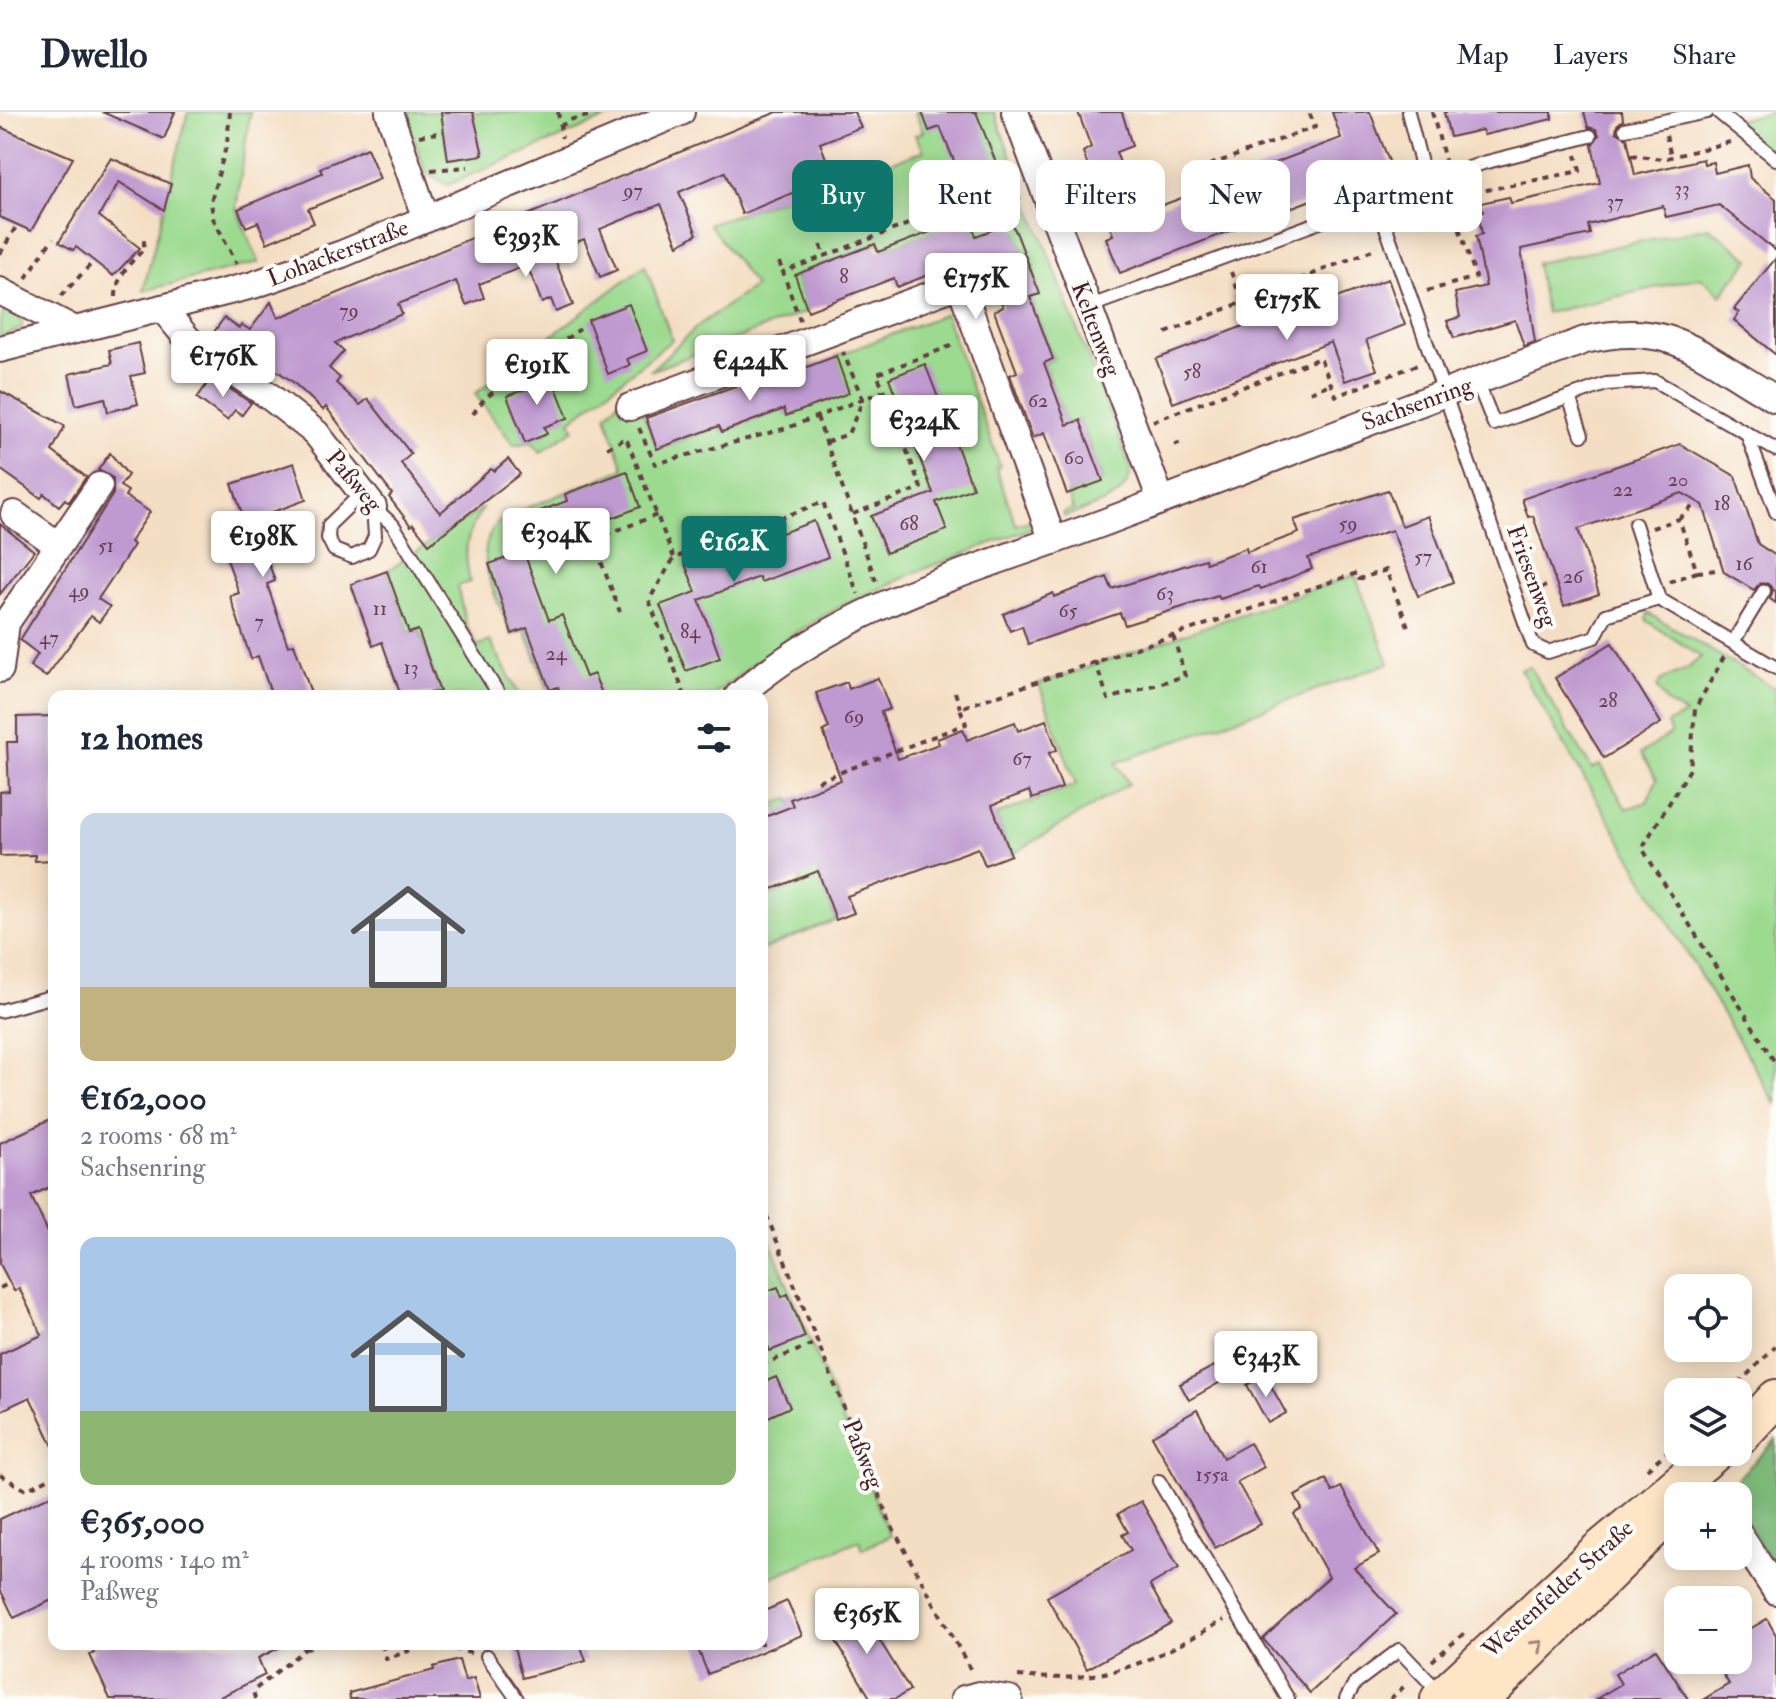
<!DOCTYPE html>
<html lang="en">
<head>
<meta charset="utf-8">
<style>
	body { margin:0; font-family:"IM FELL Double Pica",serif; background:#f6f6f7; color:#1f2937; height:100vh; display:flex; flex-direction:column; font-size:30px; white-space:nowrap }
	* { box-sizing:border-box; margin:0 }
	p { font-size:26px; color:#747a83 }
	.icon { flex:none; width:44px; height:44px; fill:none; stroke:currentColor; stroke-width:2; stroke-linecap:round; stroke-linejoin:round }
	.map { position:relative; flex:1; overflow:hidden }
	.side { position:absolute; left:48px; top:578px; width:720px; height:960px; display:flex; flex-direction:column; background:#fff; border-radius:16px; box-shadow:0 4px 20px #0003 }
	.side>* { flex:none }
	.banner { position:absolute; left:792px; top:48px; width:760px; height:72px; display:flex; gap:16px }
	.buttons { position:absolute; left:1664px; top:1162px; display:grid; gap:16px }
	.buttons a { display:grid; place-items:center; width:88px; height:88px; border-radius:16px; background:#fff; box-shadow:0 4px 20px #0003; font-size:40px }
	.price { position:absolute; translate:-50% -68px; padding:0 18px; border-radius:8px; background:#fff; color:#222; font-size:26px; line-height:52px; filter:drop-shadow(0 2px 4px #0008) }
	.price::after { content:''; position:absolute; left:50%; top:48px; width:24px; height:18px; margin-left:-12px; background:inherit; clip-path:polygon(0 0,100% 0,50% 100%) }
	.price.active { background:#0f766e; color:#fff }
	ul { padding:0; list-style:none }
	li { display:grid; align-content:center; gap:16px; height:424px; padding:0 32px }
	li span { display:grid; place-items:center; height:248px; border-radius:16px; color:#555 }
	li>.icon { margin-inline-start:auto }
	span .icon { width:144px; height:144px; fill:#fffc; stroke-width:1 }
	li b { font-size:34px }
	h2 { display:flex; justify-content:space-between; align-items:center; height:96px; padding:0 32px; font-size:34px }
	.chip { padding:0 28px; border-radius:16px; background:#fff; box-shadow:0 4px 20px #0003; font-size:28px; line-height:72px }
	.chip.active { background:#0f766e; color:#fff }
	header { display:flex; align-items:center; gap:48px; box-sizing:border-box; height:112px; padding:0 40px; background:#fff; border-bottom:2px solid #e0e1e3 }
	header strong { font-size:38px }
	nav { display:flex; gap:44px; margin-inline-start:auto; font-size:28px }
	.map>svg:first-child { display:block }
	.green { fill:#9cda8f; stroke:#737c5d; stroke-width:2 }
	.forest { fill:#7dba7a; stroke:#646c52; stroke-width:2 }
	.building { fill:#bf9ad0 }
	.lines { fill:none; stroke-linecap:round; stroke-linejoin:round }
	.lane-casing { stroke:#643c42; stroke-width:16 }
	.street-casing { stroke:#643c42; stroke-width:30 }
	.secondary-casing { stroke:#643c42; stroke-width:40 }
	.path { stroke:#643c42; stroke-width:4; stroke-dasharray:6 6; stroke-linecap:butt }
	.lane { stroke:#fff; stroke-width:12 }
	.street { stroke:#fff; stroke-width:26 }
	.secondary { stroke:#fde5c5; stroke-width:36 }
	.oneway { stroke:#a48278 }
	.labels { text-anchor:middle; dominant-baseline:central; stroke-width:8; stroke-linejoin:round; paint-order:stroke }
	.number-label { font-size:20px; fill:#673e54 }
	.street-label { font-size:24px; fill:#4a1f2b; stroke:#fdfcf7 }
</style>
</head>
<body>
<header>
<strong>Dwello</strong>
<nav><a>Map</a><a>Layers</a><a>Share</a></nav>
</header>
<div class="map">
<svg width="1776" height="1587" viewBox="0 0 1776 1587">
	<rect width="100%" height="100%" fill="#fdfcf7"/>
	<filter id="ink" filterUnits="userSpaceOnUse"><feTurbulence type="fractalNoise" baseFrequency=".0125" numOctaves="2"/><feDisplacementMap in="SourceGraphic" scale="16" xChannelSelector="R" yChannelSelector="G"/><feConvolveMatrix kernelMatrix="1 2 1 2 8 2 1 2 1" color-interpolation-filters="sRGB"/></filter>
	<filter id="wash" filterUnits="userSpaceOnUse"><feTurbulence type="fractalNoise" baseFrequency=".006" numOctaves="4" result="noise"/><feDisplacementMap in="SourceGraphic" scale="32" xChannelSelector="R" yChannelSelector="G"/><feGaussianBlur stdDeviation="1.8" result="paint"/><feColorMatrix in="noise" values="0 0 0 0 0 0 0 0 0 0 0 0 0 0 0 0 0 1.4 0 .05"/><feComposite in="paint" operator="in"/></filter>
	<g filter="url(#wash)">
		<rect width="100%" height="100%" fill="#f4dec3"/>
		<g class="green">
			<polygon points="188,0 250,0 236,96 259,150 143,179"/>
			<polygon points="405,0 621,0 447,73 426,61"/>
			<path d="M915,0H994L1131,357C1129,389 1089,395 1064,405L1063,401L1073,397L1067,382L1103,368L1080,308L1067,313L1044,251L1053,247L1030,185L1039,181L1016,120L980,134L969,106L883,138L880,130L795,163L808,199L650,259L699,213L755,174L709,112L924,39L915,23L923,20Z"/>
			<polygon points="1776,0 1776,47 1728,10 1771,0"/>
			<polygon points="1709,115 1750,147 1721,183 1701,165 1546,201 1536,151"/>
			<polygon points="645,153 672,228 570,309 574,317 541,340 532,330 514,333 475,282"/>
			<polygon points="6,197 21,205 22,216 0,225 0,207"/>
			<path d="M945,202L1000,354L996,356L1016,413L1032,408L1034,415L921,458L843,493L787,526L712,584H558L555,578L549,580L525,518L512,523C498,486 464,434 505,405L624,357L606,303L633,274L657,337L719,314L722,320L784,297L786,303L848,281L836,244Z"/>
			<path d="M483,396C465,422 463,439 470,470L457,474L466,512L477,534L490,529L520,584H432L440,580L419,518L409,521L387,459Z"/>
			<polygon points="1355,463 1389,551 1116,651 1129,672 1011,743 996,703 1076,673 1039,572"/>
			<polygon points="1648,501 1776,577 1776,992 1520,557 1530,555 1592,657 1601,653 1626,697 1647,690 1657,667 1641,641 1671,622 1667,612 1685,602 1667,591 1657,575 1661,568 1687,557 1701,545 1646,508"/>
			<polygon points="790,687 836,808 762,838 762,786 801,772 775,691"/>
			<polygon points="762,1110 890,1424 863,1437 859,1428 762,1469"/>
		</g>
		<polygon class="forest" points="1776,1328 1776,1452 1773,1454 1738,1395 1738,1384 1731,1384 1727,1377"/>
		<g id="blocks">
			<g class="building">
				<polygon points="102,0 175,0 164,27"/>
				<polygon points="441,0 473,0 483,43 448,48"/>
				<polygon points="777,0 854,0 861,15 820,31 833,64 742,102 725,60 679,80 697,122 678,133 661,92 600,117 617,158 600,165 584,127 552,140 573,193 556,200 551,187 542,191 527,153 479,172 484,186 466,193 456,169 398,192 402,202 335,231 344,239 329,256 340,266 336,271 360,293 368,287 411,342 401,351 440,401 491,357 494,359 508,347 520,362 429,432 413,412 411,414 389,385 392,382 326,295 323,298 293,270 232,227 230,230 214,220 224,206 239,216 242,213 250,218 271,190 278,206"/>
				<polygon points="922,0 976,0 999,58 964,73 940,15 929,19"/>
				<polygon points="1078,0 1122,0 1132,34 1116,40 1139,102 1341,26 1332,0 1370,0 1392,57 1120,161 1106,126 1113,123 1103,96 1109,86 1096,78 1083,40 1091,35"/>
				<polygon points="1444,0 1552,0 1552,7 1484,23 1482,18 1450,25"/>
				<polygon points="1584,0 1622,0 1623,8 1617,13 1616,20 1627,26 1635,63 1703,47 1704,52 1713,50 1715,61 1748,53 1750,66 1776,87 1776,139 1719,93 1666,105 1663,94 1588,113 1590,122 1521,137 1535,230 1524,234 1515,208 1454,226 1447,209 1460,205 1455,181 1486,174 1476,124 1482,122 1478,101 1483,100 1481,91 1509,85 1511,91 1600,71 1592,33 1599,23 1596,17 1588,15"/>
				<polygon points="0,15 73,46 31,119 0,105"/>
				<polygon points="367,36 380,67 308,97 314,111 267,131 258,110 246,115 238,97 322,61 320,56"/>
				<polygon points="111,46 171,72 164,98 119,70 99,104 140,136 113,164 76,135 73,138 59,130"/>
				<polygon points="969,105 976,124 1011,111 1016,120 1040,182 1030,185 1053,247 1044,251 1067,313 1080,308 1103,369 1067,382 1044,321 1033,326 1010,263 1017,260 994,199 1003,195 983,142 897,175 894,166 808,199 795,163 875,132 878,140"/>
				<polygon points="1776,146 1776,243 1734,208 1739,201 1734,197"/>
				<polygon points="1388,167 1405,213 1366,228 1377,258 1345,269 1331,230 1173,291 1156,247 1302,192 1304,198"/>
				<polygon points="629,192 647,239 627,247 630,253 608,262 588,208"/>
				<polygon points="138,231 145,261 131,264 138,292 108,300 105,286 76,293 69,262 112,252 109,238"/>
				<polygon points="836,244 849,281 786,304 784,297 722,320 719,314 657,337 646,306 771,261 773,268"/>
				<polygon points="925,252 973,376 936,390 947,418 886,441 871,404 933,381 889,266"/>
				<polygon points="550,260 568,306 544,315 547,322 525,331 507,284 526,277 524,270"/>
				<polygon points="212,265 251,291 242,303 235,298 227,308 197,286"/>
				<polygon points="0,279 65,314 52,339 86,365 69,390 65,387 59,394 44,382 41,386 0,357"/>
				<polygon points="1680,332 1735,364 1758,432 1776,444 1776,491 1770,487 1773,478 1768,471 1760,471 1754,478 1724,460 1703,393 1682,381 1578,417 1599,482 1564,494 1533,404 1528,405 1522,387"/>
				<polygon points="110,341 128,363 120,374 128,379 125,384 150,400 130,430 134,433 98,487 110,495 99,510 91,504 46,565 30,554 38,542 20,528 113,382 113,366 98,358"/>
				<polygon points="294,351 306,388 253,407 275,469 267,472 288,534 294,532 312,584 272,584 258,544 251,547 230,484 239,481 217,419 245,410 232,372"/>
				<polygon points="627,359 640,395 579,419 581,425 526,446 549,508 562,503 586,565 594,562 603,584 561,584 558,575 550,578 527,516 512,522 489,452 518,442 506,412 567,389 565,382"/>
				<polygon points="1388,378 1402,414 1428,404 1453,470 1418,484 1392,418 1308,446 1312,457 1261,477 1259,474 1220,487 1218,484 1125,513 1120,501 1028,532 1022,514 1010,519 1003,502 1053,481 1054,485 1107,465 1112,477 1205,447 1206,451 1246,436 1247,440 1299,421 1294,408"/>
				<polygon points="814,409 828,445 761,470 759,465 699,488 720,546 686,559 660,493 696,480 685,452 746,429 747,434"/>
				<polygon points="0,412 34,439 0,482"/>
				<polygon points="387,459 409,521 418,518 440,580 401,584 382,530 373,534 351,472"/>
				<polygon points="1612,531 1661,611 1604,646 1555,566"/>
				<polygon points="878,566 890,597 881,600 898,647 939,632 937,627 963,617 967,628 1015,610 1018,619 1046,608 1057,638 1049,641 1062,676 1032,687 1029,679 992,693 1011,743 985,753 978,736 847,784 854,801 836,808 818,759 762,781 762,706 793,694 790,687 841,668 823,619 829,616 816,581 847,570 849,577"/>
				<polygon points="54,604 54,748 35,749 35,743 0,744 0,680 9,679 7,630 17,630 17,605"/>
				<polygon points="54,1006 54,1073 31,1084 54,1133 54,1336 30,1285 0,1299 0,1242 42,1223 19,1176 14,1179 0,1152 0,1031"/>
				<polygon points="778,1175 782,1185 788,1182 805,1225 770,1239 763,1222 762,1181"/>
				<polygon points="1214,1254 1222,1269 1189,1288 1180,1272"/>
				<polygon points="1265,1263 1286,1301 1268,1311 1247,1273"/>
				<polygon points="776,1265 790,1295 762,1308 762,1271"/>
				<polygon points="1197,1298 1223,1346 1250,1331 1264,1355 1237,1370 1261,1412 1215,1436 1152,1324"/>
				<polygon points="1326,1367 1332,1380 1341,1375 1379,1442 1354,1456 1396,1502 1310,1581 1263,1527 1329,1465 1294,1402 1302,1397 1295,1384"/>
				<polygon points="54,1382 54,1487 14,1506 0,1477 0,1407"/>
				<polygon points="1141,1389 1179,1456 1150,1473 1171,1511 1087,1557 1047,1485 1131,1438 1122,1423 1128,1420 1118,1402"/>
				<polygon points="787,1489 802,1523 708,1562 696,1532 762,1532 762,1500"/>
				<polygon points="858,1493 910,1578 895,1587 871,1587 826,1513"/>
				<polygon points="1767,1507 1776,1523 1776,1587 1704,1587 1729,1572 1714,1548 1738,1548 1738,1524"/>
				<polygon points="90,1532 287,1532 258,1546 265,1563 216,1587 110,1587 90,1543 94,1541"/>
				<polygon points="513,1532 580,1532 586,1549 522,1566"/>
				<polygon points="1656,1537 1688,1587 1596,1587 1621,1572 1615,1562"/>
				<polygon points="459,1548 465,1569 474,1566 480,1587 350,1587 349,1581 434,1558 433,1555"/>
			</g>
		</g>
	</g>
	<g filter="url(#ink)">
		<use href="#blocks" fill-opacity="0" stroke="#643c42" stroke-width="2"/>
		<g class="lines">
			<g class="lane-casing">
				<g id="lane">
					<polyline points="1408,0 1426,71 1483,51 1590,24"/>
					<polyline points="1718,0 1776,47"/>
					<polyline points="1625,17 1707,0"/>
					<polyline points="1377,90 1533,533 1548,540 1595,525 1606,503 1659,487 1776,556"/>
					<polyline points="1054,105 1100,88"/>
					<polyline points="1088,195 1426,71"/>
					<polyline points="1477,269 1494,312 1606,272 1655,269 1776,338"/>
					<polyline points="1569,285 1582,323"/>
					<polyline points="1747,322 1776,400"/>
					<polyline points="361,382 329,413 328,426 334,438 352,445 369,437 375,424 373,395"/>
					<polyline points="373,395 393,413 500,584"/>
					<polyline points="1635,412 1659,487"/>
					<polyline points="1733,530 1764,479"/>
					<polyline points="0,899 54,884"/>
					<polyline points="1159,1369 1288,1587"/>
					<polyline points="487,1544 517,1587"/>
					<polyline points="1346,1587 1355,1571 1399,1538 1441,1582"/>
				</g>
			</g>
			<g class="street-casing">
				<g id="street">
					<polyline points="389,0 426,107"/>
					<polyline points="1015,0 1161,388"/>
					<polyline points="0,179 75,218"/>
					<polyline points="162,196 192,232 269,284 316,321 373,395"/>
					<polyline points="0,237 253,173 342,142 681,0"/>
					<polyline points="630,295 960,172 1053,429"/>
					<polyline points="14,402 58,433"/>
					<polyline points="0,557 6,511 99,374"/>
					<path d="M738,584C846,490 977,458 1108,409C1267,349 1426,289 1585,228C1674,206 1703,247 1776,287"/>
					<polyline points="1738,1421 1776,1479"/>
					<polyline points="964,1587 979,1583 1009,1587"/>
				</g>
			</g>
			<g class="secondary-casing">
				<g id="secondary">
					<polyline points="1738,1327 1776,1286"/>
					<polyline points="1439,1587 1601,1436 1716,1340"/>
					<polyline points="1482,1587 1657,1414"/>
				</g>
			</g>
			<g class="path">
				<polyline points="230,0 227,31 211,89 213,106 237,152"/>
				<polyline points="558,0 562,26"/>
				<polyline points="1432,0 1445,48"/>
				<polyline points="560,14 573,7 589,4"/>
				<polyline points="1666,23 1671,45"/>
				<polyline points="419,24 444,20"/>
				<polyline points="1631,43 1663,47 1730,30"/>
				<polyline points="431,58 468,55"/>
				<polyline points="1203,78 1196,58 1315,15 1309,0"/>
				<polyline points="1452,91 1487,78 1580,59 1576,43"/>
				<polyline points="821,133 824,145"/>
				<polyline points="0,142 17,113"/>
				<polyline points="779,150 783,160"/>
				<polyline points="1231,160 1242,189"/>
				<polyline points="26,166 53,126"/>
				<polyline points="1427,179 1476,165 1446,78"/>
				<polyline points="61,184 94,149"/>
				<path d="M116,185C116,164 130,151 144,137V127"/>
				<polyline points="800,209 783,160 963,91 985,98 1023,84"/>
				<polyline points="1166,221 1375,137"/>
				<polyline points="1310,280 1330,272"/>
				<polyline points="473,302 484,287 580,217"/>
				<polyline points="817,305 877,472"/>
				<polyline points="1153,309 1320,246 1336,284 1417,253"/>
				<polyline points="639,316 655,352 787,316 884,279 877,262 956,232"/>
				<polyline points="827,330 848,322 863,288 843,240"/>
				<polyline points="1174,333 1181,330"/>
				<polyline points="607,336 626,326 674,446"/>
				<polyline points="853,402 921,376 884,279"/>
				<polyline points="1679,407 1693,394"/>
				<polyline points="1652,416 1679,407 1697,460 1669,470"/>
				<polyline points="1511,424 1531,417"/>
				<polyline points="593,428 620,500"/>
				<polyline points="550,444 657,403"/>
				<polyline points="1697,460 1718,458"/>
				<polyline points="1529,480 1549,473"/>
				<polyline points="1724,545 1695,597 1690,657 1642,736 1776,952"/>
				<polyline points="1095,549 1108,587 1185,564 1173,523"/>
				<polyline points="955,580 960,596"/>
				<polyline points="685,584 649,488 674,446 823,390 858,482"/>
				<polyline points="818,669 966,612 960,596 1357,461 1359,467 1386,458 1409,517"/>
				<polyline points="762,1092 891,1413 972,1560"/>
				<polyline points="0,1176 10,1171"/>
				<polyline points="762,1253 818,1230"/>
				<polyline points="1730,1280 1776,1234"/>
				<polyline points="1647,1357 1678,1330"/>
				<polyline points="0,1363 26,1378 54,1364"/>
				<polyline points="382,1532 386,1547 428,1532"/>
				<polyline points="430,1532 471,1541"/>
				<polyline points="305,1537 319,1532"/>
				<polyline points="1432,1549 1468,1518"/>
				<path d="M1018,1564C1108,1572 1147,1552 1224,1508"/>
				<polyline points="255,1587 253,1579 305,1537 302,1532"/>
				<polyline points="1390,1587 1408,1571"/>
			</g>
			<use href="#lane" class="lane"/>
			<use href="#street" class="street"/>
			<use href="#secondary" class="secondary"/>
		</g>
		<defs><path id="oneway-chevron" d="M-2-3.5L2.5 0L-2 3.5" fill="none" stroke-width="1.6" stroke-linecap="round" stroke-linejoin="round" transform="scale(2)"/></defs>
		<use class="oneway" href="#oneway-chevron" transform="translate(1538 1533) rotate(-44)"/>
	</g>
	<g class="labels">
		<g class="number-label">
			<text x="1682" y="76">33</text>
			<text x="633" y="78">97</text>
			<text x="1615" y="89">37</text>
			<text x="844" y="164">8</text>
			<text x="349" y="198">79</text>
			<text x="1192" y="259">58</text>
			<text x="1038" y="288">62</text>
			<text x="1074" y="345">60</text>
			<text x="1678" y="367">20</text>
			<text x="1623" y="377">22</text>
			<text x="1722" y="391">18</text>
			<text x="909" y="411">68</text>
			<text x="1348" y="411">59</text>
			<text x="106" y="433">51</text>
			<text x="1423" y="444">57</text>
			<text x="1744" y="451">16</text>
			<text x="1259" y="454">61</text>
			<text x="1573" y="464">26</text>
			<text x="79" y="478">49</text>
			<text x="1165" y="481">63</text>
			<text x="380" y="496">11</text>
			<text x="1068" y="498">65</text>
			<text x="259" y="509">7</text>
			<text x="690" y="519">84</text>
			<text x="49" y="525">47</text>
			<text x="556" y="541">24</text>
			<text x="411" y="555">13</text>
			<text x="1608" y="588">28</text>
			<text x="854" y="604">69</text>
			<text x="1022" y="646">67</text>
			<text x="1212" y="1362">155a</text>
		</g>
		<g class="street-label">
			<text transform="translate(338 141) rotate(-21)">Lohackerstraße</text>
			<text transform="translate(1096 217) rotate(69)">Keltenweg</text>
			<text transform="translate(1417 292) rotate(-20)">Sachsenring</text>
			<text transform="translate(354 369) rotate(50)">Paßweg</text>
			<text transform="translate(1532 464) rotate(70)">Friesenweg</text>
			<text transform="translate(863 1342) rotate(68)">Paßweg</text>
			<text transform="translate(1558 1477) rotate(-42)">Westenfelder Straße</text>
		</g>
	</g>
</svg>
<div class="buttons">
<a><svg class="icon" aria-label="locate" viewBox="0 0 24 24"><circle cx="12" cy="12" r="6"/><path d="M12 2v4M12 18v4M2 12h4M18 12h4"/></svg></a>
<a><svg class="icon" aria-label="layers" viewBox="0 0 24 24"><path d="M12 4l9 5-9 5-9-5zM3 14l9 5 9-5"/></svg></a>
<a>+</a>
<a>−</a>
</div>
<b class="price" style="left:526px;top:167px">€393K</b>
<b class="price" style="left:976px;top:209px">€175K</b>
<b class="price" style="left:1287px;top:230px">€175K</b>
<b class="price" style="left:223px;top:287px">€176K</b>
<b class="price" style="left:750px;top:291px">€424K</b>
<b class="price" style="left:537px;top:295px">€191K</b>
<b class="price" style="left:924px;top:351px">€324K</b>
<b class="price" style="left:556px;top:464px">€304K</b>
<b class="price" style="left:263px;top:467px">€198K</b>
<b class="price active" style="left:734px;top:472px">€162K</b>
<b class="price" style="left:1266px;top:1287px">€343K</b>
<b class="price" style="left:867px;top:1544px">€365K</b>
<div class="banner">
<a class="chip active">Buy</a>
<a class="chip">Rent</a>
<a class="chip">Filters</a>
<a class="chip">New</a>
<a class="chip">Apartment</a>
</div>
<section class="side">
<h2>12 homes<svg class="icon" aria-label="filters" viewBox="0 0 24 24"><path d="M4 7h16M4 17h16"/><circle cx="9" cy="7" r="2"/><circle cx="15" cy="17" r="2"/></svg></h2>
<ul>
<li><span style="background:linear-gradient(#c9d6e8 70%,#c2b280 0)"><svg class="icon" aria-label="home" viewBox="0 0 24 24"><path d="M3 11l9-7 9 7M6 9v11h12V9"/></svg></span><div><b>€162,000</b><p>2 rooms · 68 m²</p><p>Sachsenring</p></div></li>
<li><span style="background:linear-gradient(#a9c7e8 70%,#8fb573 0)"><svg class="icon" aria-label="home" viewBox="0 0 24 24"><path d="M3 11l9-7 9 7M6 9v11h12V9"/></svg></span><div><b>€365,000</b><p>4 rooms · 140 m²</p><p>Paßweg</p></div></li>
</ul>
</section>
</div>
</body>
</html>
